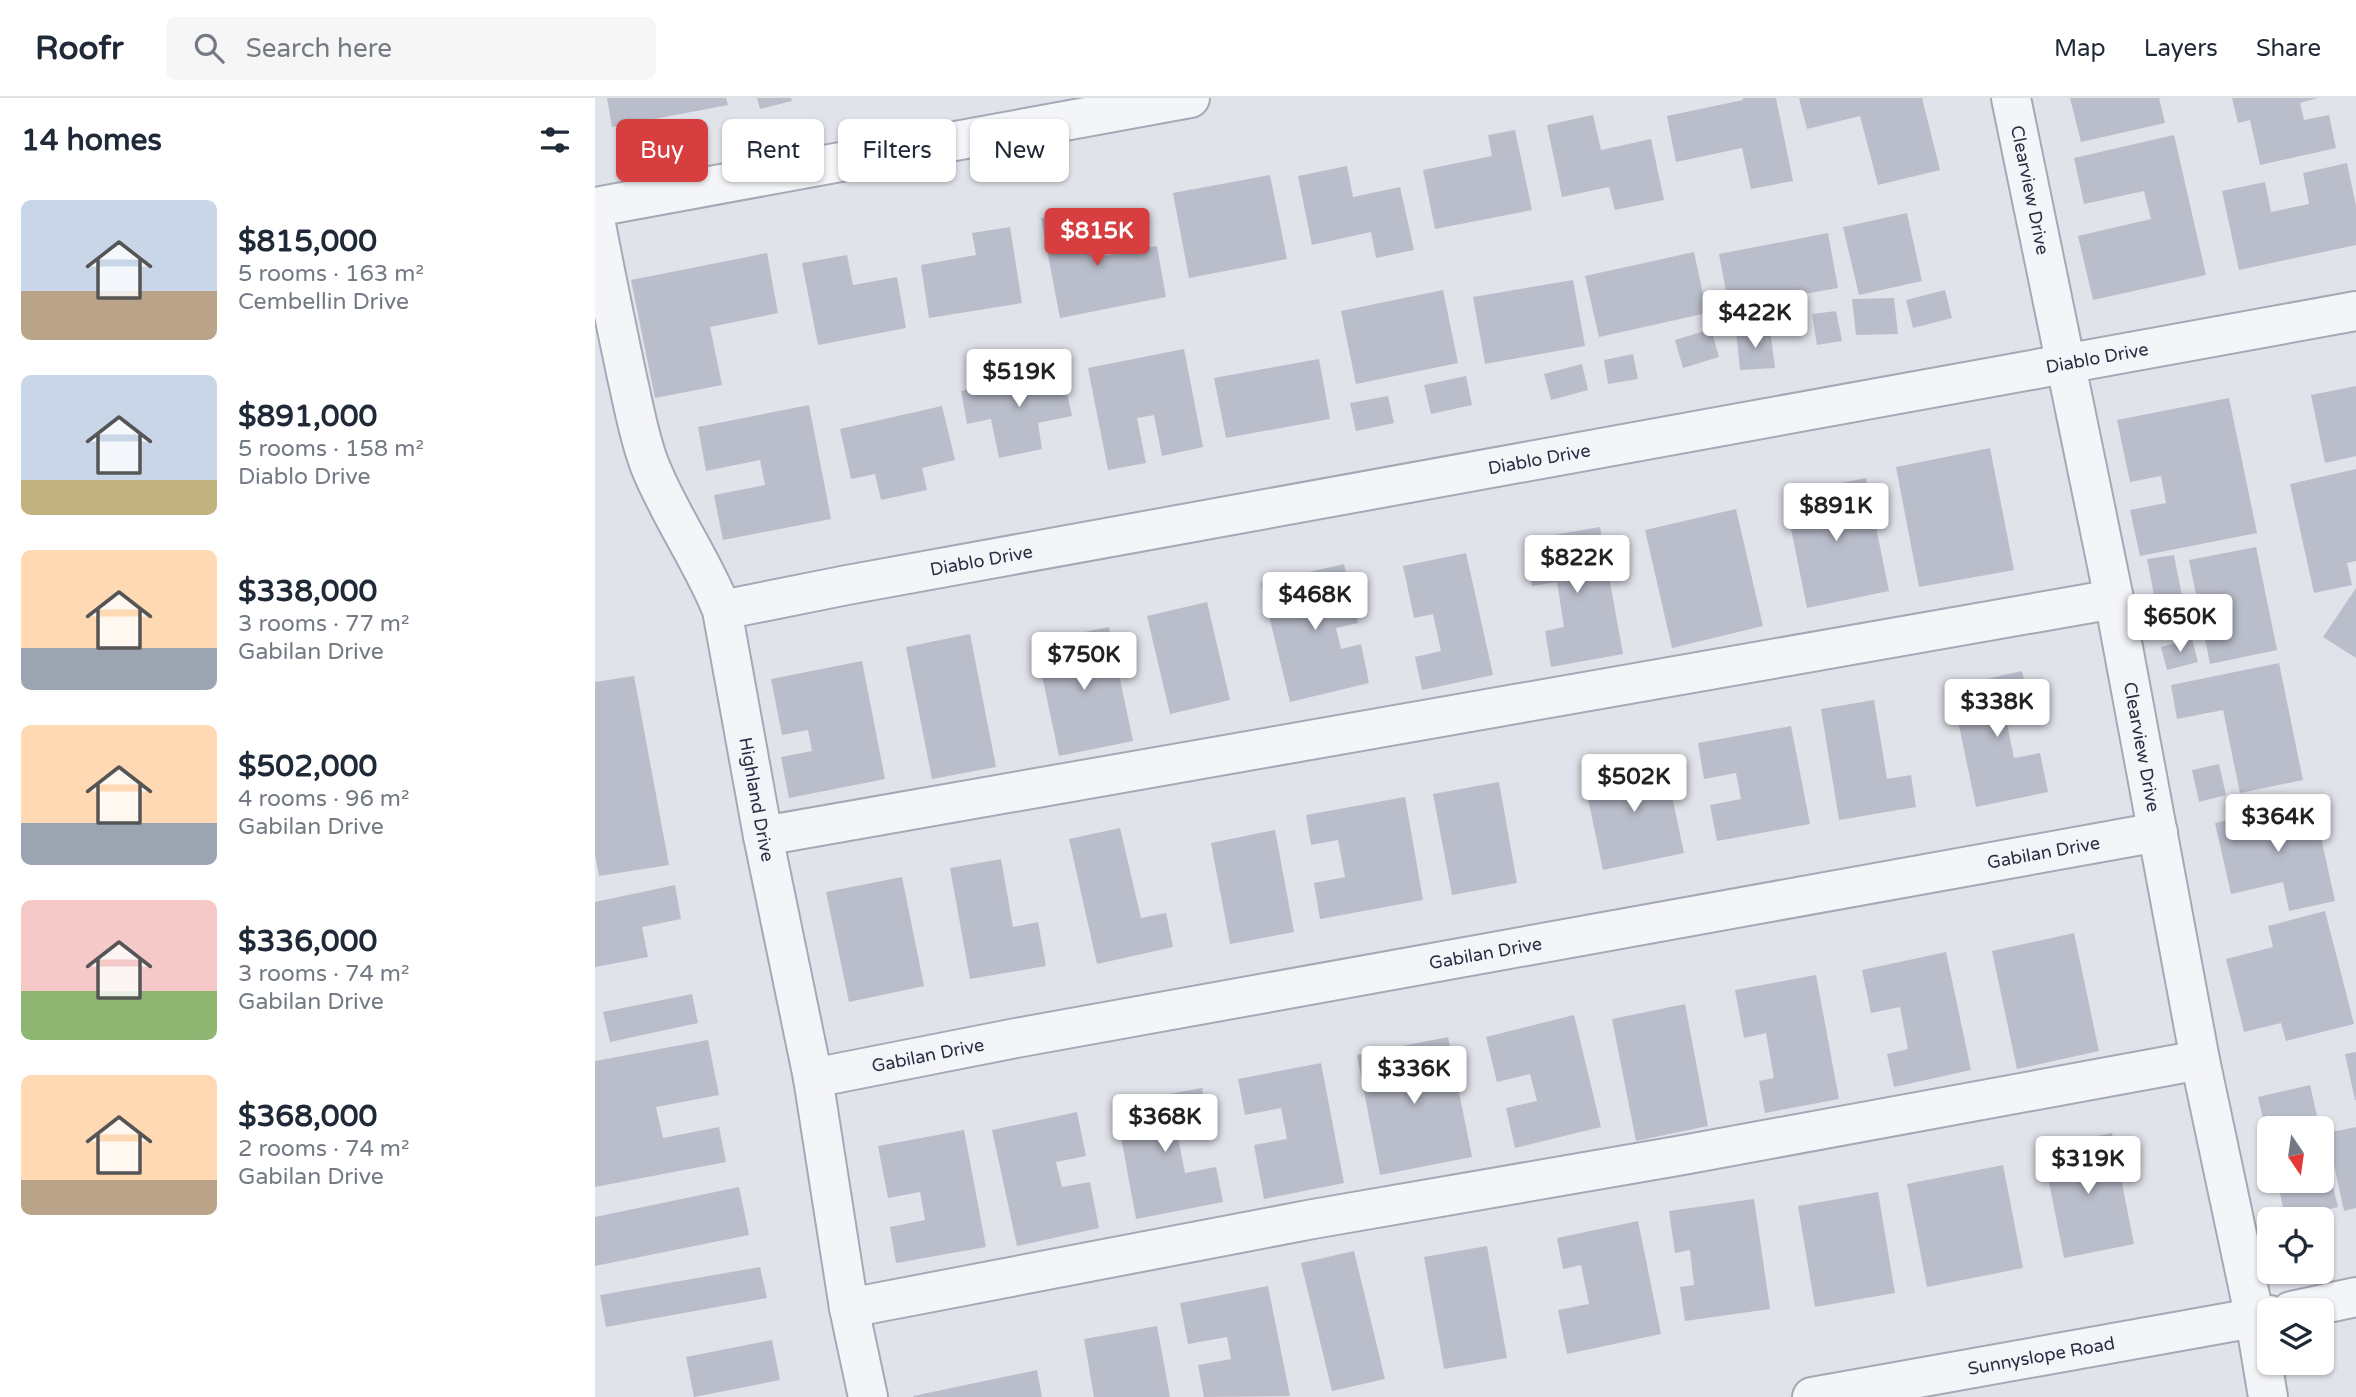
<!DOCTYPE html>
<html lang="en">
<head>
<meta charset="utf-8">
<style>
	body { margin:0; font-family:"Varela Round",sans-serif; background:#f6f6f7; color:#1f2937; height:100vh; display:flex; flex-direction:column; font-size:26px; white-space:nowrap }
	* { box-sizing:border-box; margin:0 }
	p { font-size:23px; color:#747a83 }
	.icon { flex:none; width:38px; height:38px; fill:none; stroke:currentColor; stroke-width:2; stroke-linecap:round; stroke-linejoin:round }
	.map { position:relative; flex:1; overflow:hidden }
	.panel { display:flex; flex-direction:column; background:#fff; width:595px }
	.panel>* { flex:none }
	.hud { position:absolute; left:21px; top:21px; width:665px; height:63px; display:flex; gap:14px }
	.needle { width:46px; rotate:167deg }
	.fabs { position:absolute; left:1662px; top:1018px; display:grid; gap:14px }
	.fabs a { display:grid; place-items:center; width:77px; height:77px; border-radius:10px; background:#fff; box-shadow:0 2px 5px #0004; font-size:35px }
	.price { position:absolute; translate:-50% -60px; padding:0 16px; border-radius:7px; background:#fff; color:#222; font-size:23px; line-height:46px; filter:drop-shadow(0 2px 4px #0008) }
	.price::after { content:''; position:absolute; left:50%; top:42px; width:21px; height:16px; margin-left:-10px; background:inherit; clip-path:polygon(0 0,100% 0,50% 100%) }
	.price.on { background:#d73e40; color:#fff }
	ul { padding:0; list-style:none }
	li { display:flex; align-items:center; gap:21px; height:175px; padding:0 21px }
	li span { display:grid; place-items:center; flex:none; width:196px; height:140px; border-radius:10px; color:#555 }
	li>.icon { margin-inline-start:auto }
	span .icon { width:84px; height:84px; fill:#fffc; stroke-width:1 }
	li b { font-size:30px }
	h2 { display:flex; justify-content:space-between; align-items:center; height:84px; padding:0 21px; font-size:30px }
	.chip { padding:0 24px; border-radius:10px; background:#fff; box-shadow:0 2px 5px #0004; font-size:24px; line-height:63px }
	.chip.on { background:#d73e40; color:#fff }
	header { display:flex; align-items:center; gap:42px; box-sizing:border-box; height:98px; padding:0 35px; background:#fff; border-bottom:2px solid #e0e1e3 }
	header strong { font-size:33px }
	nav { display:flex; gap:38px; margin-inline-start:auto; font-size:24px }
	.search { width:490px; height:63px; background:#f6f6f7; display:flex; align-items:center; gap:18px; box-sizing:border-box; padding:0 24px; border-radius:10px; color:#747a83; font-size:26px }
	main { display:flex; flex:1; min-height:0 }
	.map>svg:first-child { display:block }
	.building { fill:#babecb }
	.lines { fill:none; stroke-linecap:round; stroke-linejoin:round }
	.minor-casing { stroke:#a6a9b5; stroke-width:42 }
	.minor { stroke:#f4f5f8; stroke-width:38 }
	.labels { text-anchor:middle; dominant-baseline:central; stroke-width:5; stroke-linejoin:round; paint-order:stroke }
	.street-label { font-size:18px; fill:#282e43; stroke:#f0f2f8 }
</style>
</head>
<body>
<header>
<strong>Roofr</strong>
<div class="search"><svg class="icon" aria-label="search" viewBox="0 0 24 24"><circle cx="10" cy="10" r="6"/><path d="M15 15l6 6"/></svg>Search here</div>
<nav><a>Map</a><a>Layers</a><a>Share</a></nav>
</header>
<main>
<section class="panel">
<h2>14 homes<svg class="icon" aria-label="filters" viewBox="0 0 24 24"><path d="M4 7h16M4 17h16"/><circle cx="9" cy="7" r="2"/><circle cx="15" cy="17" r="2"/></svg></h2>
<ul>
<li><span style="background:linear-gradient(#c9d6e8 65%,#b9a48a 0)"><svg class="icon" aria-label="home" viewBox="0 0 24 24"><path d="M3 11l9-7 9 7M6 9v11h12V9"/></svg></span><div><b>$815,000</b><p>5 rooms · 163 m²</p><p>Cembellin Drive</p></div></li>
<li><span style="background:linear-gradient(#c9d6e8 75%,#c2b280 0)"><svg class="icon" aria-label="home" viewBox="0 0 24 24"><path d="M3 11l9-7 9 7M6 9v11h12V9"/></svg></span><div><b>$891,000</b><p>5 rooms · 158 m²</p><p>Diablo Drive</p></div></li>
<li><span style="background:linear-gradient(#ffd9b3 70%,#9aa5b1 0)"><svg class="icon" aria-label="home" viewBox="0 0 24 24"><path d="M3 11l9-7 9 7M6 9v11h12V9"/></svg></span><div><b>$338,000</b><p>3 rooms · 77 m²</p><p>Gabilan Drive</p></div></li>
<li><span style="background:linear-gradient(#ffd9b3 70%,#9aa5b1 0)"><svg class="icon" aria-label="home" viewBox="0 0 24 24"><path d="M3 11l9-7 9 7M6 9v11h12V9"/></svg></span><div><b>$502,000</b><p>4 rooms · 96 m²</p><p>Gabilan Drive</p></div></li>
<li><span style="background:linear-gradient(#f6c9c9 65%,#8fb573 0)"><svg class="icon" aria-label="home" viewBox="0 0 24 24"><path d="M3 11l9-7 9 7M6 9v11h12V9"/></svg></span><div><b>$336,000</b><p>3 rooms · 74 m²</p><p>Gabilan Drive</p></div></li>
<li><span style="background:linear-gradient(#ffd9b3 75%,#b9a48a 0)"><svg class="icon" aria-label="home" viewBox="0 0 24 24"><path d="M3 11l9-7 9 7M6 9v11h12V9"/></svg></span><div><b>$368,000</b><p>2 rooms · 74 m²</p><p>Gabilan Drive</p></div></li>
</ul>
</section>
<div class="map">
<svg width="1761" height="1299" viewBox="0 0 1761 1299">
	<rect width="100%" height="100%" fill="#e1e3ea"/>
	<g class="building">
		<polygon points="12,0 131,0 133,7 17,29"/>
		<polygon points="162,0 196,0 197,3 165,11"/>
		<polygon points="1148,0 1181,0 1198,83 1156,91 1147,50 1081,64 1072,18 1148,2"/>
		<polygon points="1204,0 1327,0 1345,72 1283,87 1265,18 1212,31"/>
		<polygon points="1475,0 1564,0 1570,25 1486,44"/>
		<polygon points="1637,0 1723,0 1705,5 1709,22 1734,17 1741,50 1665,67 1655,22 1643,25"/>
		<polygon points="998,17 1006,52 1056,41 1069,102 1020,112 1014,89 967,99 952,27"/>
		<polygon points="920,32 937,112 840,131 828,72 897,58 893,37"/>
		<polygon points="1579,37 1611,177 1498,202 1483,138 1556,121 1549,93 1489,106 1479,60"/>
		<polygon points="1752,65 1761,108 1761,147 1644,172 1627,93 1670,84 1676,114 1714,106 1708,75"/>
		<polygon points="752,68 758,99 805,89 819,152 781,160 776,134 717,147 703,78"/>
		<polygon points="675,77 692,161 594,180 578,95"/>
		<polygon points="496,111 504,159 562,148 571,199 465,220 446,120"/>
		<polygon points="1312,115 1327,183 1264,197 1248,129"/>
		<polygon points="415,129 427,205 334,220 326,167 381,157 377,135"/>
		<polygon points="1233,135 1243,190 1134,209 1124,156"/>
		<polygon points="1099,154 1112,215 1004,239 990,178"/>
		<polygon points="172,155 183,215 115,229 127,287 60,300 36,182"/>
		<polygon points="252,157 258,187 302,179 311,230 223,247 207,165"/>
		<polygon points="978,182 990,248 890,266 878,199"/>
		<polygon points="848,192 863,265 761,286 746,213"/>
		<polygon points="1350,192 1357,220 1318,230 1311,202"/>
		<polygon points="1299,200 1303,236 1261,237 1257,201"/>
		<polygon points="1241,213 1247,243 1222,247 1217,216"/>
		<polygon points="1116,231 1124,259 1088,270 1080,242"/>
		<polygon points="1175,231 1180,270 1145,272 1141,233"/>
		<polygon points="589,251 608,349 567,358 559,317 542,320 551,365 513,372 493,270"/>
		<polygon points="1038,256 1043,281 1013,286 1009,262"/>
		<polygon points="724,261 735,321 631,340 619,280"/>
		<polygon points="987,266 993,292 956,302 949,276"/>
		<polygon points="467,271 477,318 443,325 447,351 404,360 396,321 372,326 366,293"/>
		<polygon points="871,278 877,307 836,316 829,287"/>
		<polygon points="1761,288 1761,358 1730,365 1716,297"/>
		<polygon points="793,298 799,325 761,333 755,305"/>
		<polygon points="1634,300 1662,435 1545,458 1535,412 1571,405 1566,378 1535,384 1522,322"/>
		<polygon points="214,307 236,421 128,442 119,397 170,387 165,362 111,373 103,329"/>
		<polygon points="347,308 360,362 327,370 332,392 286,402 280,376 256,381 245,331"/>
		<polygon points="1395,350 1419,472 1324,489 1301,369"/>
		<polygon points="1761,371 1761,463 1752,465 1757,487 1719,495 1695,386"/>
		<polygon points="1271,380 1294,493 1212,510 1189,396"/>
		<polygon points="1141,411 1168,528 1077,550 1050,432"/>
		<polygon points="1005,429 1028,556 956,569 950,533 969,529 962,484 937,488 929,442"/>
		<polygon points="1661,449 1682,552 1615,566 1594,462"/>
		<polygon points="871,455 898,577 827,592 820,559 846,553 838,516 819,520 808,468"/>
		<polygon points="1579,457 1587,498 1560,502 1552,461"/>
		<polygon points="749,466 763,525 741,530 746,551 766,546 774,585 695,604 666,485"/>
		<polygon points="1761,490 1761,560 1728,539"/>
		<polygon points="612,504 635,602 575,616 552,518"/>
		<polygon points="514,529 538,643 464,658 440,544"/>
		<polygon points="375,536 401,669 337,681 311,549"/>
		<polygon points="1597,541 1603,564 1572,572 1566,549"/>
		<polygon points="267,563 290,681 194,700 186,659 217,653 213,632 187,637 176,581"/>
		<polygon points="1684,565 1708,682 1645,695 1628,612 1582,621 1576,587"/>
		<polygon points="1427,573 1437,621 1412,626 1419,660 1445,655 1453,694 1381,709 1356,589"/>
		<polygon points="39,578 74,767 4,778 0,757 0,584"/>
		<polygon points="1279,602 1292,681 1316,677 1321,709 1244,722 1226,611"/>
		<polygon points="1196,628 1215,726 1122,743 1115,707 1146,701 1141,675 1109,681 1103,645"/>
		<polygon points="1069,660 1089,755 1008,772 988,677"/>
		<polygon points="1624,666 1631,697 1604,704 1597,672"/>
		<polygon points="904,684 922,785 857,797 838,696"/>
		<polygon points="810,699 828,802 725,821 719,785 750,779 743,742 716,747 711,717"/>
		<polygon points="1718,703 1740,803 1694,813 1688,784 1636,796 1620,725"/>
		<polygon points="525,730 546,820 571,815 578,849 502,866 474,741"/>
		<polygon points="680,732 699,834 635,846 616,745"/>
		<polygon points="406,761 418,829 443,824 451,868 375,881 355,770"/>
		<polygon points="307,779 329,888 254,904 231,794"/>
		<polygon points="80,787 86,821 47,829 53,859 0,869 0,804"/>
		<polygon points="1730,813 1759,926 1691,943 1686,925 1649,934 1631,861 1678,849 1673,828"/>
		<polygon points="1479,835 1504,953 1422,971 1397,853"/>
		<polygon points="1351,854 1376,972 1299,989 1292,956 1313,951 1305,909 1276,915 1267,872"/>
		<polygon points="1221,877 1244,1001 1170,1015 1164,983 1179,980 1171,935 1149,940 1140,892"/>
		<polygon points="97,896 103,925 15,944 8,914"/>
		<polygon points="1090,906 1113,1028 1041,1043 1017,921"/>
		<polygon points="979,917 1006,1029 920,1050 911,1010 942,1003 935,976 902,984 891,939"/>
		<polygon points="853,939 877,1059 785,1077 762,957"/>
		<polygon points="113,942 124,997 61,1009 68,1040 124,1029 131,1064 0,1089 0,963"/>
		<polygon points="1761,954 1761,1002 1760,1002 1750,956"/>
		<polygon points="726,965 749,1085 669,1101 659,1047 692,1041 686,1010 650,1017 643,981"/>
		<polygon points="1715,987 1725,1031 1675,1031 1674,1046 1663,999"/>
		<polygon points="607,990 614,1028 582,1034 590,1075 621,1069 628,1104 541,1121 520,1006"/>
		<polygon points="482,1014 491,1058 461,1064 467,1089 495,1084 504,1130 422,1148 397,1032"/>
		<polygon points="1761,1029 1761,1110 1749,1113 1732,1035"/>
		<polygon points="369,1032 391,1149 301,1165 295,1129 330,1122 325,1094 293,1100 283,1048"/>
		<polygon points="1517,1035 1539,1146 1469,1160 1447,1049"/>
		<polygon points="1727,1046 1743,1109 1691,1122 1682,1083 1727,1083"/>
		<polygon points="1408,1067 1428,1170 1332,1189 1312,1086"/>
		<polygon points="144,1089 154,1137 0,1168 0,1119"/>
		<polygon points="1283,1094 1300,1195 1220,1209 1203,1108"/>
		<polygon points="1159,1101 1175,1211 1090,1223 1085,1189 1099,1187 1095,1152 1080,1155 1074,1113"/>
		<polygon points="1043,1123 1066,1236 972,1256 963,1212 994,1206 986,1167 968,1171 962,1140"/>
		<polygon points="892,1148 912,1260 849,1271 829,1159"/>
		<polygon points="759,1153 790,1281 737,1293 706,1165"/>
		<polygon points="165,1169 172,1200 11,1229 5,1197"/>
		<polygon points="673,1188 695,1298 609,1299 603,1267 636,1261 632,1239 593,1246 585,1205"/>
		<polygon points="562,1228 575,1299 499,1299 489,1241"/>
		<polygon points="177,1242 185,1282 99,1299 91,1259"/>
		<polygon points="442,1272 447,1299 318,1299 318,1298"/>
	</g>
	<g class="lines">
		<g class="minor-casing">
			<g id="minor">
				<path id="s1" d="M1416,0L1519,501L1605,962L1660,1221L1673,1299"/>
				<polyline points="0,109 595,0"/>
				<path id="s2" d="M0,121C10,174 21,227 32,279C39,309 44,340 55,368C75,418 107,462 127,512L168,738L218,980L254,1210L273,1299"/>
				<path id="s3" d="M127,512L252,487L1761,213"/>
				<polyline points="168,738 1519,501"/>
				<path id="s4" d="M218,980L421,940L1563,734"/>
				<polyline points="254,1210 718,1121 1088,1057 1605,962"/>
				<polyline points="1696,1213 1761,1199"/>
				<path id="s5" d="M1217,1299L1675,1217"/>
			</g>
		</g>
		<use href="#minor" class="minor"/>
	</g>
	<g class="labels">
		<g class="street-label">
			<text stroke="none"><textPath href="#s1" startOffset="94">Clearview Drive</textPath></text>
			<text stroke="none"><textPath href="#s3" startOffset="1398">Diablo Drive</textPath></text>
			<text stroke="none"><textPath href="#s3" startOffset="831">Diablo Drive</textPath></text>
			<text stroke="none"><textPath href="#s3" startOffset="264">Diablo Drive</textPath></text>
			<text stroke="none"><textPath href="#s1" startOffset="662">Clearview Drive</textPath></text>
			<text stroke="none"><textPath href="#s2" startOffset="607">Highland Drive</textPath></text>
			<text stroke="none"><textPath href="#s4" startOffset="1251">Gabilan Drive</textPath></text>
			<text stroke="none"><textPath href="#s4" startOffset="684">Gabilan Drive</textPath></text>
			<text stroke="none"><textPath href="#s4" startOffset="117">Gabilan Drive</textPath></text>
			<text stroke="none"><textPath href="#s5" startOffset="233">Sunnyslope Road</textPath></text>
		</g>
	</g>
</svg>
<div class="fabs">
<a><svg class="needle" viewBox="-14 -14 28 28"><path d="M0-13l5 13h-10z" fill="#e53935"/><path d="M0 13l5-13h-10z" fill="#747a83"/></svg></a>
<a><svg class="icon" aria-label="locate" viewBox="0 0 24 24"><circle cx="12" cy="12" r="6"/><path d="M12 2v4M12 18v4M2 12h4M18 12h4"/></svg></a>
<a><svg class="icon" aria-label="layers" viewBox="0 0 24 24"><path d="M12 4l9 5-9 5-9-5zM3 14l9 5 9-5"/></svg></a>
</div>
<b class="price on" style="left:502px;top:170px">$815K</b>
<b class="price" style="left:1160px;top:252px">$422K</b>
<b class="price" style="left:424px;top:311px">$519K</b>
<b class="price" style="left:1241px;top:445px">$891K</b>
<b class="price" style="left:982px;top:497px">$822K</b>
<b class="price" style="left:720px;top:534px">$468K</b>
<b class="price" style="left:1585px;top:556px">$650K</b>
<b class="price" style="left:489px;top:594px">$750K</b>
<b class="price" style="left:1402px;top:641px">$338K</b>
<b class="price" style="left:1039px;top:716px">$502K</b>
<b class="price" style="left:1683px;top:756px">$364K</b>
<b class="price" style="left:819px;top:1008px">$336K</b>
<b class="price" style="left:570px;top:1056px">$368K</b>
<b class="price" style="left:1493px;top:1098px">$319K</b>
<div class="hud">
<a class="chip on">Buy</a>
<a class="chip">Rent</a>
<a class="chip">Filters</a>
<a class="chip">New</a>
</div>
</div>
</main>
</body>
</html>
